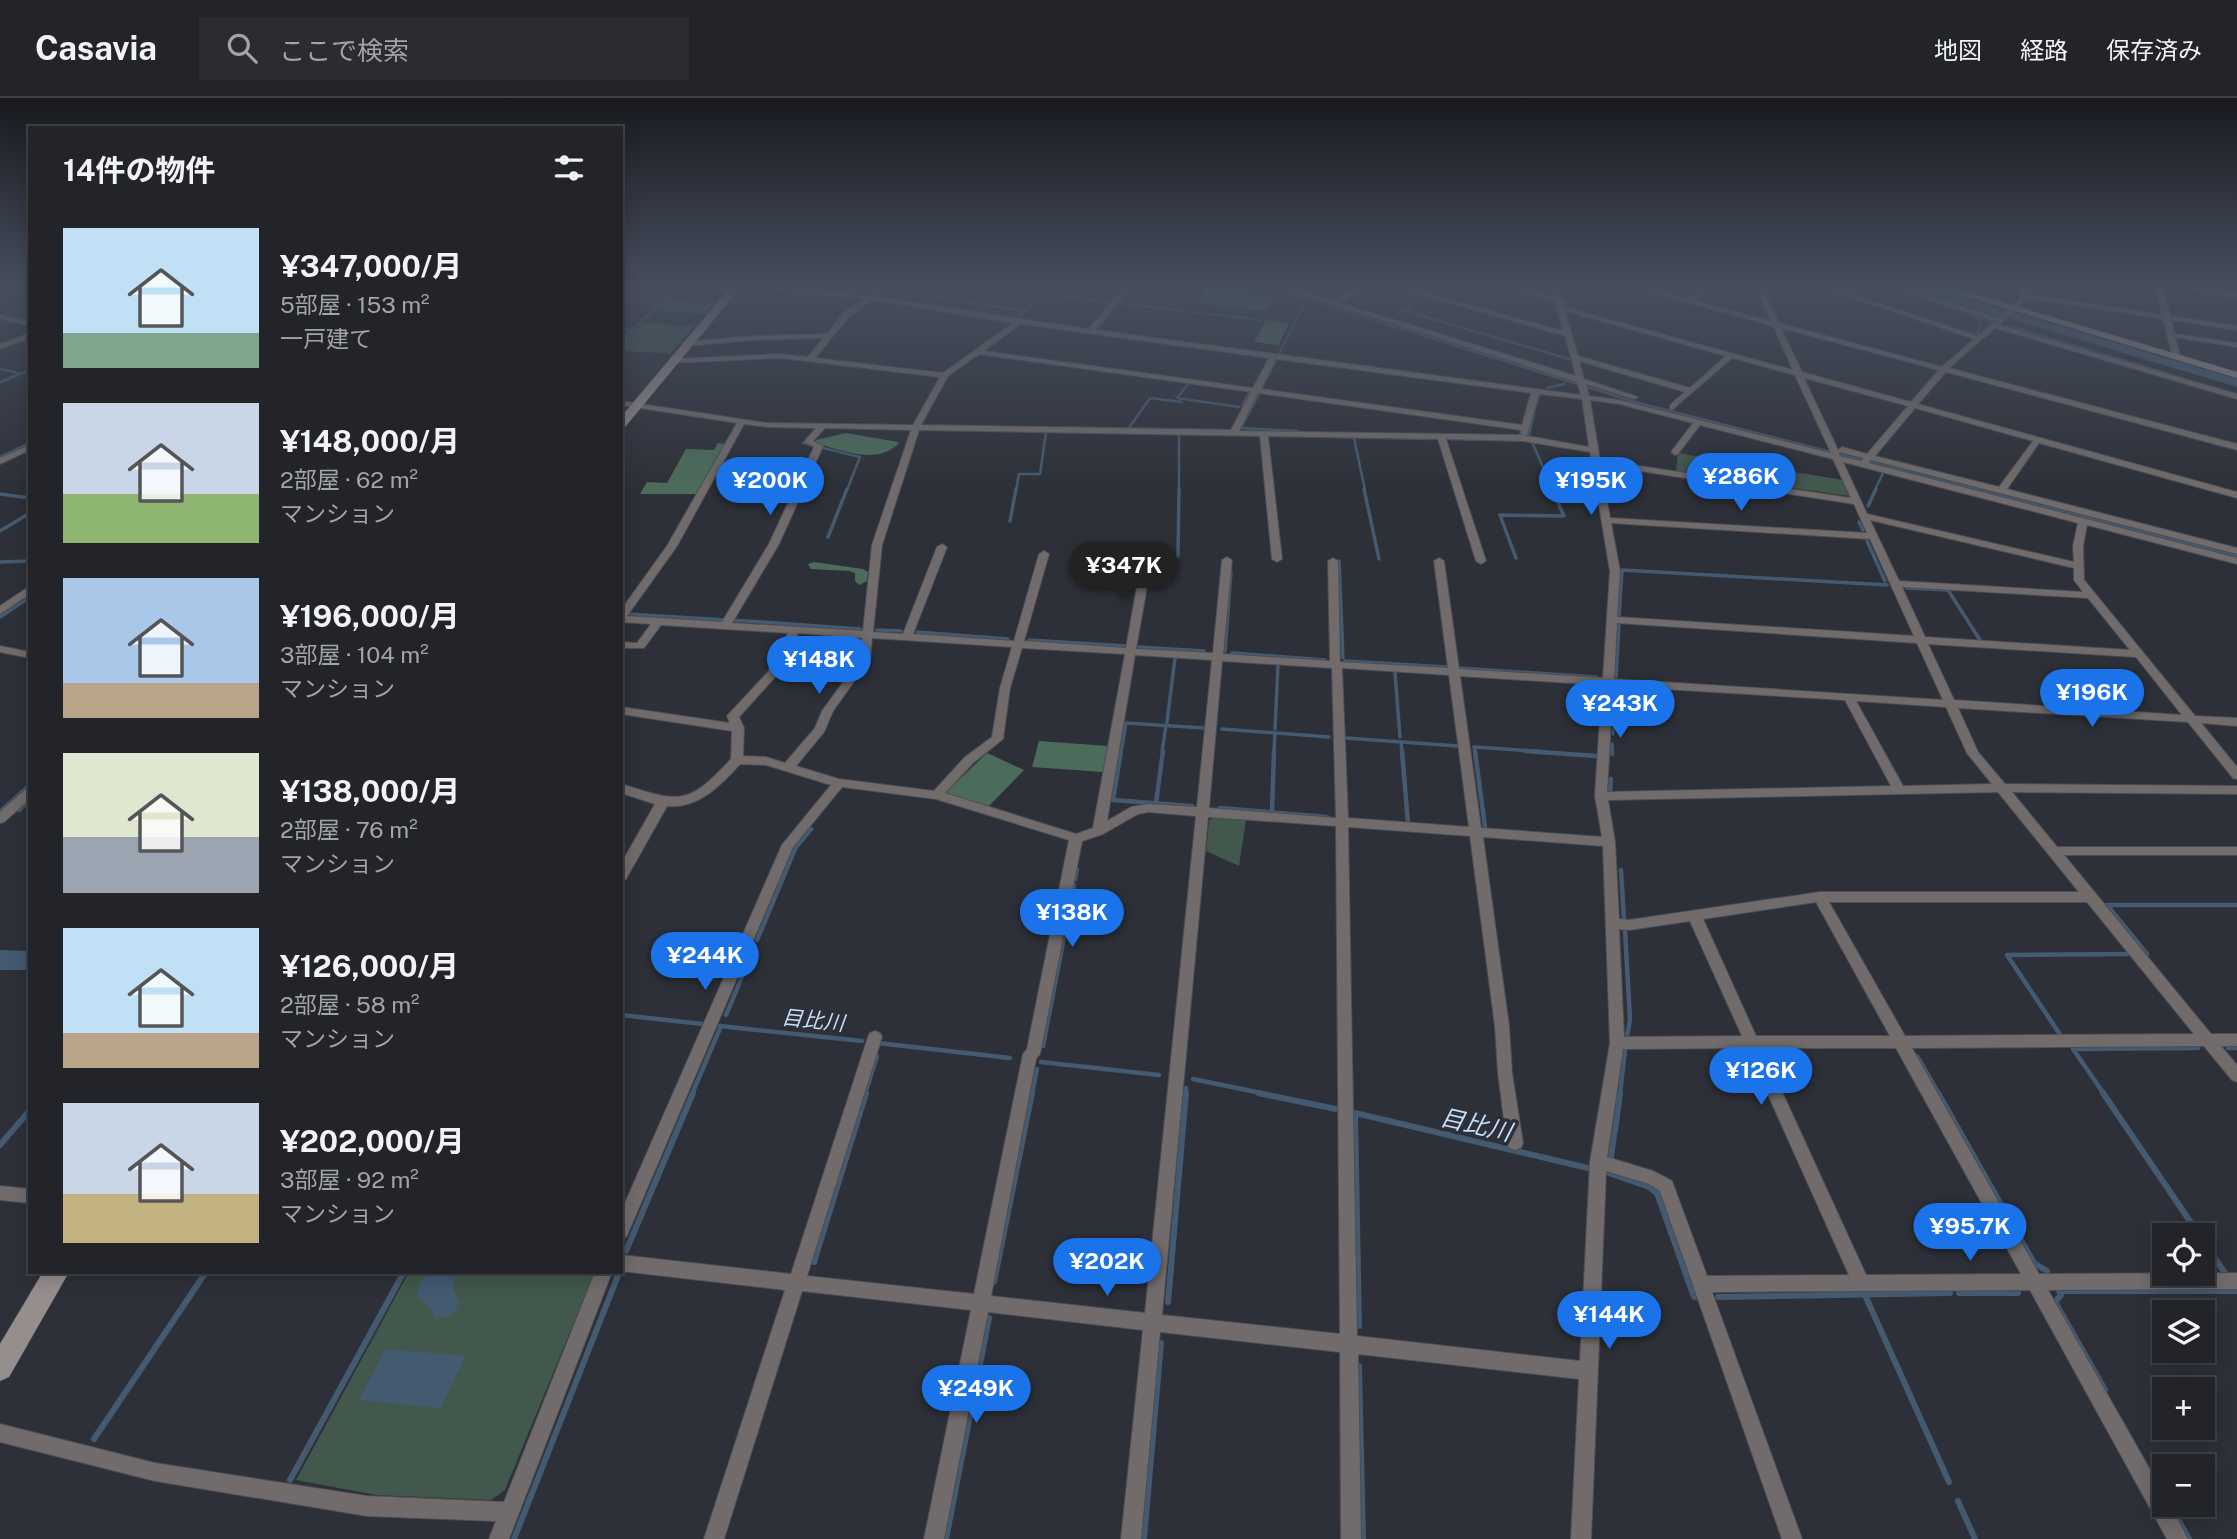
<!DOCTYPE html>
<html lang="ja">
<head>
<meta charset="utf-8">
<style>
	body { margin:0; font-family:"Public Sans","Noto Sans JP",sans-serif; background:#2a2c32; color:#f1f3f6; height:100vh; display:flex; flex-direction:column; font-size:26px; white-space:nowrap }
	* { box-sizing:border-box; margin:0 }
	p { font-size:23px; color:#a2a4a8 }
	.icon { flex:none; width:38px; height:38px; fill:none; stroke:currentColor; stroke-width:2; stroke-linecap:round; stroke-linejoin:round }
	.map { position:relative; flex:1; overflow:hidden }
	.drawer { position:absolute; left:28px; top:28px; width:595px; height:1148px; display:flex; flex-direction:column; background:#22242a; border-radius:0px; box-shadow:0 4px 18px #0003,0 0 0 2px #3f4147 }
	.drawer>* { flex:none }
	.controls { position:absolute; left:2152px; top:1125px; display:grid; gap:14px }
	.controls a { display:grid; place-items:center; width:63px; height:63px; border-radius:0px; background:#22242a; box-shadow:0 4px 18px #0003,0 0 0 2px #3f4147; font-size:35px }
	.price { position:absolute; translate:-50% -60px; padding:0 16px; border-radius:24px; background:#1a73e8; color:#fff; font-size:23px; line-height:46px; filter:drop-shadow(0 2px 4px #0008) }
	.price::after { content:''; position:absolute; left:50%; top:42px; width:21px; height:16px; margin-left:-10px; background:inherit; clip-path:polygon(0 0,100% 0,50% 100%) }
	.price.active { background:#222; color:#fff }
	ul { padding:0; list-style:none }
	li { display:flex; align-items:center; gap:21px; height:175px; padding:0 35px }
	li span { display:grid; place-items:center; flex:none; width:196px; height:140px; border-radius:0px; color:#555 }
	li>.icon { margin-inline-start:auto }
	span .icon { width:84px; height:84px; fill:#fffc; stroke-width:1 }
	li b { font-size:30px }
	h2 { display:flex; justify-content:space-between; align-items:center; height:84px; padding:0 35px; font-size:30px }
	header { display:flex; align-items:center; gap:42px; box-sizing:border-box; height:98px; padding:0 35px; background:#22242a; border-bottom:2px solid #3f4147 }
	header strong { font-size:33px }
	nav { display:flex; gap:38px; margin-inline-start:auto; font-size:24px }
	.search { width:490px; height:63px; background:#2a2c32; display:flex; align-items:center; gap:18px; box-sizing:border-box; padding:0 24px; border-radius:0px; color:#a2a4a8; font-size:26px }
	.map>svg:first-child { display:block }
	.green { fill:#42584c }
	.forest { fill:#4c6c5b }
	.water { fill:#435a71 }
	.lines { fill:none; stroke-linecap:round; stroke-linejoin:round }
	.stream-far3 { stroke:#435a71; stroke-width:2.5 }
	.stream-far2 { stroke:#435a71; stroke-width:3.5 }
	.stream-far1 { stroke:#435a71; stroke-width:4.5 }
	.stream { stroke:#435a71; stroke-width:6 }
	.minor-casing { stroke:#4b4e56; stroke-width:2 }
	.tertiary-casing { stroke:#4b4e56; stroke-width:2 }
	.secondary-casing { stroke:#4b4e56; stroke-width:1 }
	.minor { fill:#716c6b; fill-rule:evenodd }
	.tertiary { fill:#716c6b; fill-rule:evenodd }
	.secondary { fill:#968d8d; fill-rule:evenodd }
	.labels { text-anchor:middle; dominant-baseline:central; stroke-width:7; stroke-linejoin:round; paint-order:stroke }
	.water-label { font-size:21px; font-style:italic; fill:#c5defa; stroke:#2d3038 }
	.near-water-label { font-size:24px; font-style:italic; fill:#c5defa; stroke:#2d3038 }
</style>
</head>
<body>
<header>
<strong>Casavia</strong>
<div class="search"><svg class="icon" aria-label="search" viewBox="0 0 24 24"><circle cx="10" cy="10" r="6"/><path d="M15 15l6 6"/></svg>ここで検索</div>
<nav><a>地図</a><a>経路</a><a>保存済み</a></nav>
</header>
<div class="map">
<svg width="2237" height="1441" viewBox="0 0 2237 1441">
	<rect width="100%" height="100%" fill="#2d3038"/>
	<g class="green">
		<polygon points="666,202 714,206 704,216 655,212"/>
		<polygon points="643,225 694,228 670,255 621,253 621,245"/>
		<polygon points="1678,355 1843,382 1850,398 1676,373"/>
		<polygon points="1215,718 1246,721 1239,768 1206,753 1209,723"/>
		<polygon points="409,1174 591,1174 593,1178 505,1392 491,1402 376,1397 296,1382"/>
	</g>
	<g class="forest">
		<polygon points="1207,190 1244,192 1242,196 1274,199 1266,213 1197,205"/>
		<polygon points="1265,224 1288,227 1279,247 1254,244"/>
		<path d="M846,335L898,344L899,345C877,368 842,352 815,345L816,342Z"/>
		<polygon points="718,345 725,346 698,396 640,396 647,384 667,385 686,351 714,352"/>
		<polygon points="814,464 863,471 868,474 867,483 859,487 855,483 855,475 849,473 811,471 808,466"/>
		<polygon points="1039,643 1108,648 1103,674 1032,669"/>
		<polygon points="987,655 1024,672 989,708 948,696 946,694"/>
	</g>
	<g class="water">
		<polygon points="1907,190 1932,190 2237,281 2237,289"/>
		<polygon points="0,852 30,853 30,872 0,872"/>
		<path d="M430,1174H453L455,1177L453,1190L459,1205C455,1216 446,1222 434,1219L431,1210L417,1199L419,1186Z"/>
		<polygon points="385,1251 465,1258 441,1310 359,1302"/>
	</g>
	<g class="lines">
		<g class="stream-far3">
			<polyline points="902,190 957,203"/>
			<polyline points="1272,190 1635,304 1980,392"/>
			<polyline points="1394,190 1425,199 1402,212 1569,261"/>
			<polyline points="1891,190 1959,212"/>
			<polyline points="786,191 858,196"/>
			<polyline points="1047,196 1111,204"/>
			<polyline points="1565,202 1566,210"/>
			<polyline points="962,203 1024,213 1016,222"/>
			<polyline points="1119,205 1186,213"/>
			<polyline points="1024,213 1040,195"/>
			<polyline points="1191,214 1260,222"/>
			<polyline points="1966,215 1982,221 1978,235"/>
			<polyline points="0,217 30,223"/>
			<polyline points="1266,223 1288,226"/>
			<polyline points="2007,228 2048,239"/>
			<polyline points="621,231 632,232"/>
			<polyline points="2052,241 2168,276"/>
			<polyline points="621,243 677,190"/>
			<polyline points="1279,256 1305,204"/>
			<polyline points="0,271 19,275"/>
			<polyline points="0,284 30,272"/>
			<polyline points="1189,285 1177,300 1239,309"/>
			<polyline points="1262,290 1276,262"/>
			<polyline points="1547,290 1565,286"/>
			<polyline points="1259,296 1241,330 1298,333"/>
			<polyline points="1242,308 1249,295"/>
			<polyline points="1535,311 1540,295"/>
			<polyline points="1037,329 1225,332"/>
			<polyline points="1129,330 1150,300 1182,304"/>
			<polyline points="1529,337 1534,315"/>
			<polyline points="1276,338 1432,341"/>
			<polyline points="808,340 803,345 811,347"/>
			<polyline points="1354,340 1365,392"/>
			<polyline points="1452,341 1492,342"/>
			<polyline points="1532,344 1553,392"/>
			<polyline points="823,350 860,359 847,392"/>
			<polyline points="0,359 30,345"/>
			<polyline points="1016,392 1019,376 1040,376 1046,334"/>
			<polyline points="1179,392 1179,336"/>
			<polyline points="1875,392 1883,375"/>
		</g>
		<g class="stream-far2">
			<polyline points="1364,391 1379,461"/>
			<polyline points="1973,391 2237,458"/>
			<polyline points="0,396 30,400"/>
			<polyline points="1868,408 1876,391"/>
			<polyline points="1010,423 1016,391"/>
			<polyline points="1859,424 1863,432"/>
			<polyline points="0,433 30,415"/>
			<polyline points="828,439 847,391"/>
			<polyline points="1867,443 1885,483"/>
			<polyline points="1178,458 1179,391"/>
			<polyline points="1516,460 1500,417 1564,418 1552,391"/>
			<polyline points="1339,463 1343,560"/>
			<polyline points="0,464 30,463"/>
			<polyline points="1907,490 1948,492 1980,542"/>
			<polyline points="627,516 725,522"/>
			<polyline points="0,519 30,499"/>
			<polyline points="1619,519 1622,472 1887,487"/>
			<polyline points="732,522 860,531"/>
			<polyline points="877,532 901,533"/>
			<polyline points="917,534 1008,541"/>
			<polyline points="1029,542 1126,548"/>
			<polyline points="1139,549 1204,553"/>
			<polyline points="1225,553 1231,474"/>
			<polyline points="1232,555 1325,562"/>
			<polyline points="1345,563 1447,569"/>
			<polyline points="1459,570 1596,579"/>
			<polyline points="1395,575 1400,639"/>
			<polyline points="1616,580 1619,527"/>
			<polyline points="1167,624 1175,560"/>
			<polyline points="1222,631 1329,639"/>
			<polyline points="1275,631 1278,567"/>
			<polyline points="1613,636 1615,589"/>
			<polyline points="1345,640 1458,648"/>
			<polyline points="1401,644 1402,654"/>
			<polyline points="1612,646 1612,654"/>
			<polyline points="1121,654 1126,625 1204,630"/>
			<polyline points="1162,654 1166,627"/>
			<polyline points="1274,654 1275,635"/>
			<polyline points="1475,654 1474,649 1548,654"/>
		</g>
		<g class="stream-far1">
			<polyline points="1121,653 1113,702 1192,708"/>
			<polyline points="1402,653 1408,725"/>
			<polyline points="1475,653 1485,729"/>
			<polyline points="1525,653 1596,658"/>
			<polyline points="1612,653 1612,656"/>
			<polyline points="1610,693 1611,681"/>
			<polyline points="1156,705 1163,653"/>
			<polyline points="1220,710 1327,719"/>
			<polyline points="19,712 30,701"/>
			<polyline points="0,714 30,687"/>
			<polyline points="1272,714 1274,653"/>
			<polyline points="1621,772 1624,822"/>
			<polyline points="1075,781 1077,771"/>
			<polyline points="1625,833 1630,921 1627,939"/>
			<polyline points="757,842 796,749 811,731"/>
			<polyline points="2147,856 2107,807 2237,807"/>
			<polyline points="621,917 703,926"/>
			<polyline points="726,917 752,855"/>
			<polyline points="720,928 862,943"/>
			<polyline points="2061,938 2007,857 2130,856"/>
			<polyline points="878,945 1010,960"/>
			<polyline points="1043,948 1074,787"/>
			<polyline points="2228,950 2237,950"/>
			<polyline points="2073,951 2104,996"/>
			<polyline points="2073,951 2198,950"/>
			<polyline points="1917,958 1939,996"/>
			<polyline points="1041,964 1159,977"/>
			<polyline points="1193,981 1266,996"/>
			<polyline points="692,996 721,928"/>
			<polyline points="865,996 877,958"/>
			<polyline points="1032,996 1037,971"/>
			<polyline points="1185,996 1186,990"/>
			<polyline points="1620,996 1625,952"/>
		</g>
		<g class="stream">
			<polyline points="1258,995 1336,1011"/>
			<polyline points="1938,995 2034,1165 2047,1173"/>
			<polyline points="2103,995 2200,1138"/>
			<polyline points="1615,1033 1620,995"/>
			<polyline points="0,1047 30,1012"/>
			<polyline points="1611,1059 1614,1037"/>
			<polyline points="1606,1074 1649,1089 1657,1095 1694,1199 1699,1199"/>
			<polyline points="2203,1143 2225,1175"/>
			<polyline points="626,1153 693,995"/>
			<polyline points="814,1164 866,995"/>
			<polyline points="994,1184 1032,995"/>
			<polyline points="1959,1195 2018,1195"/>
			<polyline points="1865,1197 1949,1384"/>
			<polyline points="1718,1199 1950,1195"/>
			<polyline points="1168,1204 1186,995"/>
			<polyline points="1359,1228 1355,1015 1588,1070"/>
			<polyline points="1359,1268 1363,1441"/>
			<polyline points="2105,1292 2055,1204 2061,1197 2059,1193 2237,1193"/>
			<polyline points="94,1341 206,1174"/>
			<polyline points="290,1382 404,1174"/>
			<polyline points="1958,1403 1975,1441"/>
			<polyline points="2170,1407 2189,1441"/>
			<polyline points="514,1441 619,1175"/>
			<polyline points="946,1441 989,1220"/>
			<polyline points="1144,1441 1161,1245"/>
		</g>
		<g class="minor-casing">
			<g id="minor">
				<path d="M750,190H780L869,198L880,190H888L877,199L1089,231L1123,190H1130L1096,232L1581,297L1577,284L1281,190H1292L1334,203L1356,190H1364L1340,205L1576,278L1565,238L1397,190H1408L1563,233L1555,203L1509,190H1521L1554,199L1552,190H1558L1564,209L1793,272L1773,228L1634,190H1646L1688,201L1701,190H1708L1694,203L1771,223L1756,190H1763L1779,225L1942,269L1974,241L1823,190H1833L1978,238L1995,223L1893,190H1904L1999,220L2019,202L2020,190H2026V196L2237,228V232L2026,200L2024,204L1999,227L2237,296V301L1995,230L1949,270L2237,346V352L1946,274L1918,306L2237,394V400L2039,345L2007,391L2237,450V456L1871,362L1869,365L2237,460V466L2087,427L2083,448L2084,482L2195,618L2237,620V628L2201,625L2237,669V681L2233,680L2188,624L1958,610L1978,654L2005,686L2237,688V696L2012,694L2057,749H2237V757H2064L2211,936H2237V948H2221L2237,967V984L2232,982L2204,948L1912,950L2039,1176L2237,1175V1191L2048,1192L2165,1398V1407H2170L2188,1441H2167L2030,1192L1712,1194L1802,1441H1782L1660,1093L1649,1086L1606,1073L1591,1441H1571L1579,1281L1358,1256L1361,1441H1341L1340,1254L1160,1234L1141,1441H1121L1143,1232L988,1214L944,1441H924L971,1212L802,1193L724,1441H704L785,1192L621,1173V1157L791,1176L868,939L870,935L875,933L880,935L882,939L807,1178L974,1196L1023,956L1027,951L1069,742L936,701L842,689L793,749L629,1133L627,1138L621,1141V1114L782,747L831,687L766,667L740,666C720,688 698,711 667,708L626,781L621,783V766L655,706L621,695V686C679,704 687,709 731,661L732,633L621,616V609L730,625L727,618L768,574L788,535L661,527L644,550H621V544L637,545L651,526L621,524V512L667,448L737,325L621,307V303L768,325L913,327L940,279L780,260L670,265L669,263L673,261L780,256L808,259L823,240L752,242L686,248L682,246L686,244L752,238L827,236L843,215L864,201ZM872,202H873L1013,225L943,275L815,260L849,219ZM1565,213L1726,258L1690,290L1578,258ZM1020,226L1269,260L1253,290L984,253ZM1781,230L1939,272L1911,304L1802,274ZM979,256L1251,294L1231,332L921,327L948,278ZM1732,260L1795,277L1831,355L1619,302L1589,298L1586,286L1634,301L1638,299L1584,281L1579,263L1685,294L1670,307V311H1673ZM1276,261L1531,295L1522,327L1261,291ZM1804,280L1908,308L1867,356L1842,349L1838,352ZM1258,295L1521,332L1520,335L1524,337H1527L1539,296L1582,301L1589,349L1523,337L1239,333ZM1590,302L1619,306L1693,325L1671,354L1675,357L1678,356L1700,327L1833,361L1851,400L1600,362ZM1915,310L2033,343L1999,389L1875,358ZM744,326L768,329L816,330L804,344L814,349L769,446L722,524L627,518L677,448ZM825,330L911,332L872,447L863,533L732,525L779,446L823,348L813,343ZM919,332L1260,338L1272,461L1277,464L1282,461L1268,338L1438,341L1476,463L1481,466L1486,463L1446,341L1523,343L1590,354L1610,473L1603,580L1459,571L1444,463L1439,460L1434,463L1448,570L1340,564L1338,463L1333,460L1328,463L1330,563L1223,556L1232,462L1227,459L1222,462L1213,555L1136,551L1152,460L1147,457L1142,460L1126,550L1024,543L1049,456L1044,453L1039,456L1014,543L913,536L947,449L942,446L937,449L903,536L873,534L882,447ZM1838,352L1839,354L1863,360L1861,363L1840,358ZM1843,364L2078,425L2073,448L2074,464L1867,416ZM1601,367L1854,406L1867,435L1610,420ZM1870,422L2074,470V482L2083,494L1899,483ZM1611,425L1870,441L1914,538L1617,519L1620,473ZM1902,489L2088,500L2130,552L1925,539ZM1617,525L1917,545L1943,602L1614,581ZM798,535L862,540L860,561L822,613L815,630L785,665L766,659L743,658L744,630L739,619L777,577ZM872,540L1012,549L1000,590L992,639L965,659L934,693L839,681L796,668L824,634L833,613L870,561ZM1928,546L2136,559L2182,617L1954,602ZM1022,550L1125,556L1093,730L1076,736L945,695L973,665L1003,641L1010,590ZM1135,557L1212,562L1197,709L1148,706L1131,709L1107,723ZM1222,563L1332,570L1336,720L1209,710ZM1342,570L1449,577L1469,729L1348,720ZM1460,578L1602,587L1595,698L1602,739L1481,730ZM1613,588L1845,602L1891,688L1607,694ZM1856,603L1946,609L1967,655L1992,686L1903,688ZM1998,694L2079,794H1820L1629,822L1619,821L1615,744L1608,702ZM1148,714L1196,718L1145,1215L991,1198L1036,961L1040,956L1082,743L1103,736L1138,716ZM1208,719L1336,728L1340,1236L1162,1217ZM1348,729L1470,738L1495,928L1498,975L1507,1045L1509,1050L1515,1052L1521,1050L1523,1045L1512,975L1509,928L1483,739L1603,748L1610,945L1590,1064L1580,1263L1357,1238ZM1816,804L1890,938H1756L1703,821ZM1829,804H2087L2194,936L1905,938ZM1690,823L1742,938L1624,939L1619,831L1629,832ZM1747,950L1849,1177L1707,1178L1672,1083L1653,1073L1607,1059L1623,951ZM1762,950H1896L2021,1176L1866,1177Z"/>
				<polygon points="2178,190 2197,190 2237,196 2237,200"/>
				<polygon points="0,217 30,224 30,228 0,221"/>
				<polygon points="30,235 30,240 0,251 0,246"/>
				<polygon points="2170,235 2237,245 2237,249 2173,239 2169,237"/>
				<polygon points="30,347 30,352 0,366 0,360"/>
				<polygon points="30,488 30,496 0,516 0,508"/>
				<polygon points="0,548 30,554 30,560 0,554"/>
				<polygon points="30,690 30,701 4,724 0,725 0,714 26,691"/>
				<polygon points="0,1088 30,1091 30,1105 0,1102"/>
				<polygon points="595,1174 612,1174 509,1441 489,1441 496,1423 367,1418 155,1383 0,1344 0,1326 155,1365 367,1398 504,1404"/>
			</g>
		</g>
		<g class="tertiary-casing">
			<polygon id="tertiary" points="2155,190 2163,190 2181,262 2173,260"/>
		</g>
		<g class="secondary-casing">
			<g id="secondary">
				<polygon points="730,190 740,190 625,329 621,330 621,319"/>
				<polygon points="1939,190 1955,190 2237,274 2237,280"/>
				<polygon points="43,1174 69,1174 9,1279 0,1283 0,1246"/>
			</g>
		</g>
		<use href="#minor" class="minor"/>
		<use href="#tertiary" class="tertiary"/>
		<use href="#secondary" class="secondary"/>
	</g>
	<linearGradient id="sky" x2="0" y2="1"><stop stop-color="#191a1f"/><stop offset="0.48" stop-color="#464e5e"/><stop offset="1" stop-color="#464e5e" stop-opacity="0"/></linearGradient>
	<rect width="2237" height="392" fill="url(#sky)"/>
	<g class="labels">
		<g class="water-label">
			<text transform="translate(813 922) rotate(6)">目比川</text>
		</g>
		<g class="near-water-label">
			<text transform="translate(1476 1026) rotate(13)">目比川</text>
		</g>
	</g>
</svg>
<div class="controls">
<a><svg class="icon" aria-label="locate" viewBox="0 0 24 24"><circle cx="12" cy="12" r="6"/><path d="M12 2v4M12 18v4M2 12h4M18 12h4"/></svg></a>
<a><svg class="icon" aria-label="layers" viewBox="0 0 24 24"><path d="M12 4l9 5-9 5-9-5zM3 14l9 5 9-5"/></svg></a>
<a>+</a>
<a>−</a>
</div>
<b class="price" style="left:1741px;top:415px">¥286K</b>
<b class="price" style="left:770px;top:419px">¥200K</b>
<b class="price" style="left:1591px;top:419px">¥195K</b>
<b class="price active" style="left:1124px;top:504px">¥347K</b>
<b class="price" style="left:819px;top:598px">¥148K</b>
<b class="price" style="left:2092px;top:631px">¥196K</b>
<b class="price" style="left:1620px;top:642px">¥243K</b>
<b class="price" style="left:1072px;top:851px">¥138K</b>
<b class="price" style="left:705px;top:894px">¥244K</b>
<b class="price" style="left:1761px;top:1009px">¥126K</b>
<b class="price" style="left:1970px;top:1165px">¥95.7K</b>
<b class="price" style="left:1107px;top:1200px">¥202K</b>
<b class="price" style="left:1609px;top:1253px">¥144K</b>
<b class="price" style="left:976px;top:1327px">¥249K</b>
<section class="drawer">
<h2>14件の物件<svg class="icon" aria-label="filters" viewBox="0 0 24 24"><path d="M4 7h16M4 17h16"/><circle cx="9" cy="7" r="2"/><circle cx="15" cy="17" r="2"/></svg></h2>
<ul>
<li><span style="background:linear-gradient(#bfe0f5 75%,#7fa58c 0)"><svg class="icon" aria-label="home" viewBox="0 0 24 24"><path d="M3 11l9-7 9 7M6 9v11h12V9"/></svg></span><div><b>¥347,000/月</b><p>5部屋 · 153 m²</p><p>一戸建て</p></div></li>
<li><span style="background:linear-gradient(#c9d6e8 65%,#8fb573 0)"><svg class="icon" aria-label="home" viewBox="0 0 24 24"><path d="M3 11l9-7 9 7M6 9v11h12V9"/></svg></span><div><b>¥148,000/月</b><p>2部屋 · 62 m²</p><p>マンション</p></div></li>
<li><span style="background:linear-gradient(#a9c7e8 75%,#b9a48a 0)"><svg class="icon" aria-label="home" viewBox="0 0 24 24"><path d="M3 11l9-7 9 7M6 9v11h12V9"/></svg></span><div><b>¥196,000/月</b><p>3部屋 · 104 m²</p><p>マンション</p></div></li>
<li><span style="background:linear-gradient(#dfe7d0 60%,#9aa5b1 0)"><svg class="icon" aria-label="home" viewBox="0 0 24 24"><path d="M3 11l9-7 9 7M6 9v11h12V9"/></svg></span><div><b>¥138,000/月</b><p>2部屋 · 76 m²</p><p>マンション</p></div></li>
<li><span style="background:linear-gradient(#bfe0f5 75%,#b9a48a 0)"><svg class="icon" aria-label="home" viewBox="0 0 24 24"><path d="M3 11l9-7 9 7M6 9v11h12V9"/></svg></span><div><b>¥126,000/月</b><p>2部屋 · 58 m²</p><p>マンション</p></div></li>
<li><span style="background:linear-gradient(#c9d6e8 65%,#c2b280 0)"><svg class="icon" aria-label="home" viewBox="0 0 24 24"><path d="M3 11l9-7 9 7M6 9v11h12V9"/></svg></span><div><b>¥202,000/月</b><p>3部屋 · 92 m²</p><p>マンション</p></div></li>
</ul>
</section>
</div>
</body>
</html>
